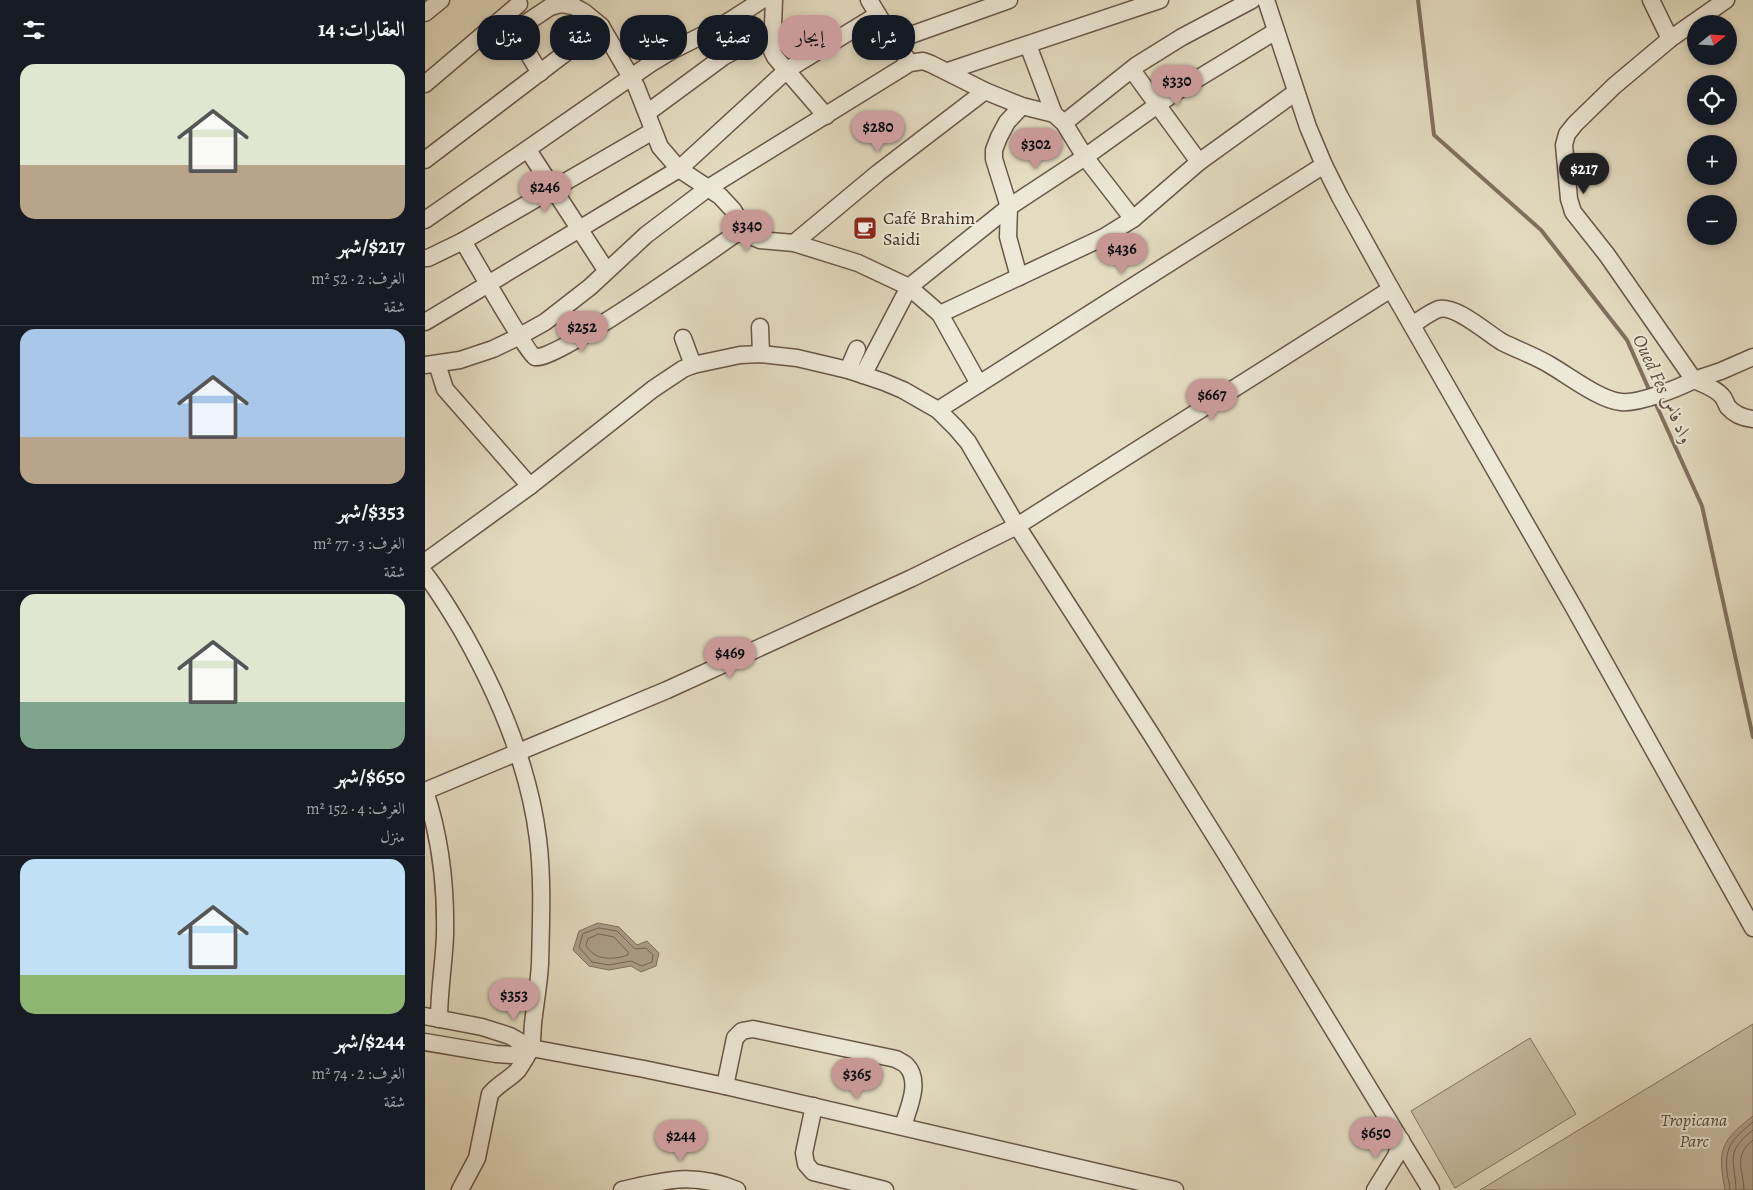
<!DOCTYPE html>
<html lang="ar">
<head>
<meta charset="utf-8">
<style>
	body { margin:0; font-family:Alegreya,Amiri,serif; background:#20242c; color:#f1f3f6; direction:rtl; height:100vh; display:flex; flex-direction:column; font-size:19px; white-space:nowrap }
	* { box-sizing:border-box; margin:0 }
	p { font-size:16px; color:#9ea1a6 }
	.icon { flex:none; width:28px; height:28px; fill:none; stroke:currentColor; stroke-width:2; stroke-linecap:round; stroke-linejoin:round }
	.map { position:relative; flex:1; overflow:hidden; direction:ltr }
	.sheet { display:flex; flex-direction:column; background:#171b24; width:425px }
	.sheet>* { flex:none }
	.top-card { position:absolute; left:15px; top:15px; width:475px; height:45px; direction:rtl; display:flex; gap:10px }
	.needle { width:32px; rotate:72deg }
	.fabs { position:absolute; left:1262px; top:15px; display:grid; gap:10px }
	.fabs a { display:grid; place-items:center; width:50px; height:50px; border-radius:50%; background:#171b24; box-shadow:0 2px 8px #0003; font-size:25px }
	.price { position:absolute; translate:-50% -42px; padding:0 11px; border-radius:18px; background:#c59692; color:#111; font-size:16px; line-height:32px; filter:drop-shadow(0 1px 2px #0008) }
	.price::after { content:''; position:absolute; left:50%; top:30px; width:15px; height:11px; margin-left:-8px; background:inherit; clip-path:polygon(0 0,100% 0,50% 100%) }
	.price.active { background:#222; color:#fff }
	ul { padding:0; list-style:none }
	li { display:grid; align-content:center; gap:10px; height:265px; padding:0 20px }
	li+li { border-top:1px solid #363941 }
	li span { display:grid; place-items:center; height:155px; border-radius:15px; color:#555 }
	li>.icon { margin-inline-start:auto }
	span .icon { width:90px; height:90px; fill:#fffc; stroke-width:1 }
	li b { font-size:21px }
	h2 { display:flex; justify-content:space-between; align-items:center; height:60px; padding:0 20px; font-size:21px }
	.tag { padding:0 18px; border-radius:20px; background:#171b24; box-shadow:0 2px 8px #0003; font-size:18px; line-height:45px }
	.tag.active { background:#c59692; color:#111 }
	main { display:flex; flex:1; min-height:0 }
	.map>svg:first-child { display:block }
	.green { fill:#c8bea5; stroke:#847462 }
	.water { fill:#ac9f8a; stroke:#81705f }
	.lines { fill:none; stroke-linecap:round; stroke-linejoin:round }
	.shore { stroke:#766454; stroke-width:1 }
	.stream { stroke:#81705f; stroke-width:4 }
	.minor-casing { stroke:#695647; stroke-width:19 }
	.minor { stroke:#ede8d7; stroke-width:16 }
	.labels { text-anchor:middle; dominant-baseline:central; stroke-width:4; stroke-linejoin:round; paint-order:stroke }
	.poi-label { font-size:18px; fill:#402a1e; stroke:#ede8d7; text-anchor:start }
	.park-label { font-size:18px; font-style:italic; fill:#5b4839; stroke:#ede8d7 }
	.water-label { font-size:19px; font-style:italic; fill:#604d3e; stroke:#ede8d7 }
</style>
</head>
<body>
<main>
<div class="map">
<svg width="1328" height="1190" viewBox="0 0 1328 1190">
	<rect width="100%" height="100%" fill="#e4dcc1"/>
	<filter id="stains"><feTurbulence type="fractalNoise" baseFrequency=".004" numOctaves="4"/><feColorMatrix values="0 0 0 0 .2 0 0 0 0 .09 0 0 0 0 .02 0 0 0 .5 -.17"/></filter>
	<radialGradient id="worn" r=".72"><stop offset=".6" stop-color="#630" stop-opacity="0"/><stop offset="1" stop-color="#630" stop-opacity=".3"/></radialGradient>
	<g class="green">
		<polygon points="1328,1024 1328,1190 1055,1190"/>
		<polygon points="1105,1038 1151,1114 1030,1188 986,1111"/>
	</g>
	<g class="water">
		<polygon points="173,923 194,927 212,945 222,941 234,953 231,966 216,972 206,966 184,970 164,966 148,950 154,931"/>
		<path d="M1328,1116V1190H1300C1292,1149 1296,1141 1328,1116Z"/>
	</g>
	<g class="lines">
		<g class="shore">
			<polygon points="174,928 192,931 210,949 221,948 228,955 227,962 217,966 206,961 184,965 167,962 154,947 158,934"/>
			<path d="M174,934L189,937L203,952V955C188,960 169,961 161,945L163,939Z"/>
			<path d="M1305,1190C1305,1183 1302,1177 1302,1171C1299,1145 1310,1137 1328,1122"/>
			<path d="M1311,1190C1310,1159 1299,1153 1328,1130"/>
			<path d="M1319,1190C1318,1168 1308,1156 1328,1140"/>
		</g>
		<g class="stream">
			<polyline points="993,0 1009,135 1116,230 1202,340 1226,394"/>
			<polyline points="1229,400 1277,506 1328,737"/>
		</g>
		<g class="minor-casing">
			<g id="minor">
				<polyline points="349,0 347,51 350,57 401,116"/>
				<polyline points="444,0 469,41 485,63"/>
				<polyline points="841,0 883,127 899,165 915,197 966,289 1148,606 1328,928"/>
				<polyline points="1226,0 1245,39"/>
				<polyline points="1301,0 1245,39 1189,86 1150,124 1142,134 1139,145 1144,199 1148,212 1182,255 1269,380 1296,371 1328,357"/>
				<polyline points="0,13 16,0"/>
				<polyline points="469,41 584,0"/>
				<polyline points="603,45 629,114"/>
				<polyline points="707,70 774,162"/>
				<polyline points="523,71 735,0"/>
				<polyline points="115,73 95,40 95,34 98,25 125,7 136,4 148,6 159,12 176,26 211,86 235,147 254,169 295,196 308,210 319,228 328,237 335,240 369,243 433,263 484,287 515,314 554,384"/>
				<polyline points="0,84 94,4"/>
				<polyline points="222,113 298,57 348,30"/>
				<polyline points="639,123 712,65 757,37 827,0"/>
				<polyline points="103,150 181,270"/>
				<polyline points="0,160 176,26"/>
				<polyline points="708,219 774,162 871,92"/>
				<polyline points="0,220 225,64 248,50 298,25 337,0"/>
				<path d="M38,241C47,256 103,354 110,357C129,363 293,246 319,228"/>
				<polyline points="369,243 453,173 560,91"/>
				<polyline points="0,258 3,258 38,241 228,131"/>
				<polyline points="594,277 583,237 584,207 569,159 569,150 574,137 582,122 597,106"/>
				<polyline points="0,322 254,169 362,70 452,15"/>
				<path d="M987,325C995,320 1005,312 1014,309C1031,305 1062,333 1077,342C1093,350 1110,356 1125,365C1144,376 1175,400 1196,402C1214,404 1253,388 1269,380C1278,384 1290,388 1297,396C1300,399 1301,404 1303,407C1309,414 1319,418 1328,419"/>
				<polyline points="335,327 336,354"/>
				<polyline points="258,338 268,365"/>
				<polyline points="12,364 20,389 105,486"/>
				<polyline points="0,365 35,360 68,349 95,336 120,322 165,287 221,235 283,188 485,63 498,61 506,64 560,91 597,106 629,114 639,123 660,157 708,219 679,237 515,314"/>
				<polyline points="423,370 432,349"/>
				<polyline points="438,375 484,287 584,207 660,157 749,93 851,31"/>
				<polyline points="513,410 899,165"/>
				<polyline points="0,562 105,486 228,389 258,369 268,365 315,355 336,354 372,358 423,370 459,382 478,390 513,410 531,428 543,442 592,526 726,734 801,854 1006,1190"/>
				<path d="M0,574C15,593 27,614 39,634C75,698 104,766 113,839C118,880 116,922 115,964C114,984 110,1004 108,1024C107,1032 108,1043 105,1050C102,1056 97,1064 93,1070C85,1079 73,1084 65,1094L52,1158L35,1190"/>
				<polyline points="0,791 242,690 487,578 592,526 966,289"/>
				<path d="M0,791C15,836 21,888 20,935C19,963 14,991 14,1019"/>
				<polyline points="0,1016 57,1027 85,1036 106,1048 219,1069 300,1086 750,1190"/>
				<polyline points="0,1042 71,1054 87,1055 106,1048"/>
				<path d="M300,1086L310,1038L317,1031L328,1029L471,1059C474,1061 479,1063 481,1065C497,1081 483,1109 478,1126"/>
				<polyline points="389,1106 379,1153 381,1164 388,1172 460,1190"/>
				<path d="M197,1190C242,1180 268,1172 312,1190"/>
				<polyline points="950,1190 971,1156 976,1140"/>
			</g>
		</g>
		<use href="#minor" class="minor"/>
	</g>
	<defs>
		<g id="cafe-square" transform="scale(1.25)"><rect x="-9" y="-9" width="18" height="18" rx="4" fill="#8f2418" stroke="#ede8d7"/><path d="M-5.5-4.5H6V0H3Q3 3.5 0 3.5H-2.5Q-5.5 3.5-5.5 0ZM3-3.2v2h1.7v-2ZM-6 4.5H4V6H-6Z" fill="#fff"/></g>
	</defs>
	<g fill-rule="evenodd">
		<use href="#cafe-square" x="440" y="228"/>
	</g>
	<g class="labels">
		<g class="poi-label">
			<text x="458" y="218">Café Brahim<tspan x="458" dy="21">Saidi</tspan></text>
		</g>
		<g class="park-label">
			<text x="1269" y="1120">Tropicana<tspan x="1269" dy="21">Parc</tspan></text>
		</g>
		<g class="water-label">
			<text transform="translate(1238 389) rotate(65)">Oued Fes واد فاس</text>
		</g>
	</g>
	<rect width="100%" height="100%" filter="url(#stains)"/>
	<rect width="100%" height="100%" fill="url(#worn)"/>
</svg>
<div class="fabs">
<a><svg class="needle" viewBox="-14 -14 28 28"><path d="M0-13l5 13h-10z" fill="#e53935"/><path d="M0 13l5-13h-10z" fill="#9ea1a6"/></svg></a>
<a><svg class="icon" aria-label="locate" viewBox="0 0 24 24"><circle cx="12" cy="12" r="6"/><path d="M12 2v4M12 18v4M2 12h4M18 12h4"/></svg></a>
<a>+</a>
<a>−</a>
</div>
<b class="price" style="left:752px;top:107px">$330</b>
<b class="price" style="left:453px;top:153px">$280</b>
<b class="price" style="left:611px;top:170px">$302</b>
<b class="price active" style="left:1159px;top:195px">$217</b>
<b class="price" style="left:120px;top:213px">$246</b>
<b class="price" style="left:322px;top:252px">$340</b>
<b class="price" style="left:697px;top:275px">$436</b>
<b class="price" style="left:157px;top:353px">$252</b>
<b class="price" style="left:787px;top:421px">$667</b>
<b class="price" style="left:305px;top:679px">$469</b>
<b class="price" style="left:89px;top:1021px">$353</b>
<b class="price" style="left:432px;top:1100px">$365</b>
<b class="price" style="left:951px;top:1159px">$650</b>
<b class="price" style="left:256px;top:1162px">$244</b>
<div class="top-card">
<a class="tag">شراء</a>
<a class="tag active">إيجار</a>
<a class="tag">تصفية</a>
<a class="tag">جديد</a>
<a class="tag">شقة</a>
<a class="tag">منزل</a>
</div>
</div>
<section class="sheet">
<h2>العقارات: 14<svg class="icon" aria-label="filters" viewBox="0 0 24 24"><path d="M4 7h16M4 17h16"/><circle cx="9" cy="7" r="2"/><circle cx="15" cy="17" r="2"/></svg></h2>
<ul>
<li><span style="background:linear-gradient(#dfe7d0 65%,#b9a48a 0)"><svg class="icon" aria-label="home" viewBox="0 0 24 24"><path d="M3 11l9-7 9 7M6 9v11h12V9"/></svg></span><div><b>$217/شهر</b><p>الغرف: 2 · 52 m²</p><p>شقة</p></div></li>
<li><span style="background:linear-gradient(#a9c7e8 70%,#b9a48a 0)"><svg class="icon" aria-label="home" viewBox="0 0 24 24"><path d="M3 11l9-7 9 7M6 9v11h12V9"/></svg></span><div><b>$353/شهر</b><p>الغرف: 3 · 77 m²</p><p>شقة</p></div></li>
<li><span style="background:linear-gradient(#dfe7d0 70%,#7fa58c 0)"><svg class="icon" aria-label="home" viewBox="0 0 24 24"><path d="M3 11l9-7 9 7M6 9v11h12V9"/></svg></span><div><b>$650/شهر</b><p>الغرف: 4 · 152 m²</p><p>منزل</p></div></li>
<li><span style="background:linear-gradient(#bfe0f5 75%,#8fb573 0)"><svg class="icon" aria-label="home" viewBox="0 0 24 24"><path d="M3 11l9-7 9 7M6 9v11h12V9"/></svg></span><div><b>$244/شهر</b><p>الغرف: 2 · 74 m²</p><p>شقة</p></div></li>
</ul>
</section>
</main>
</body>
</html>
